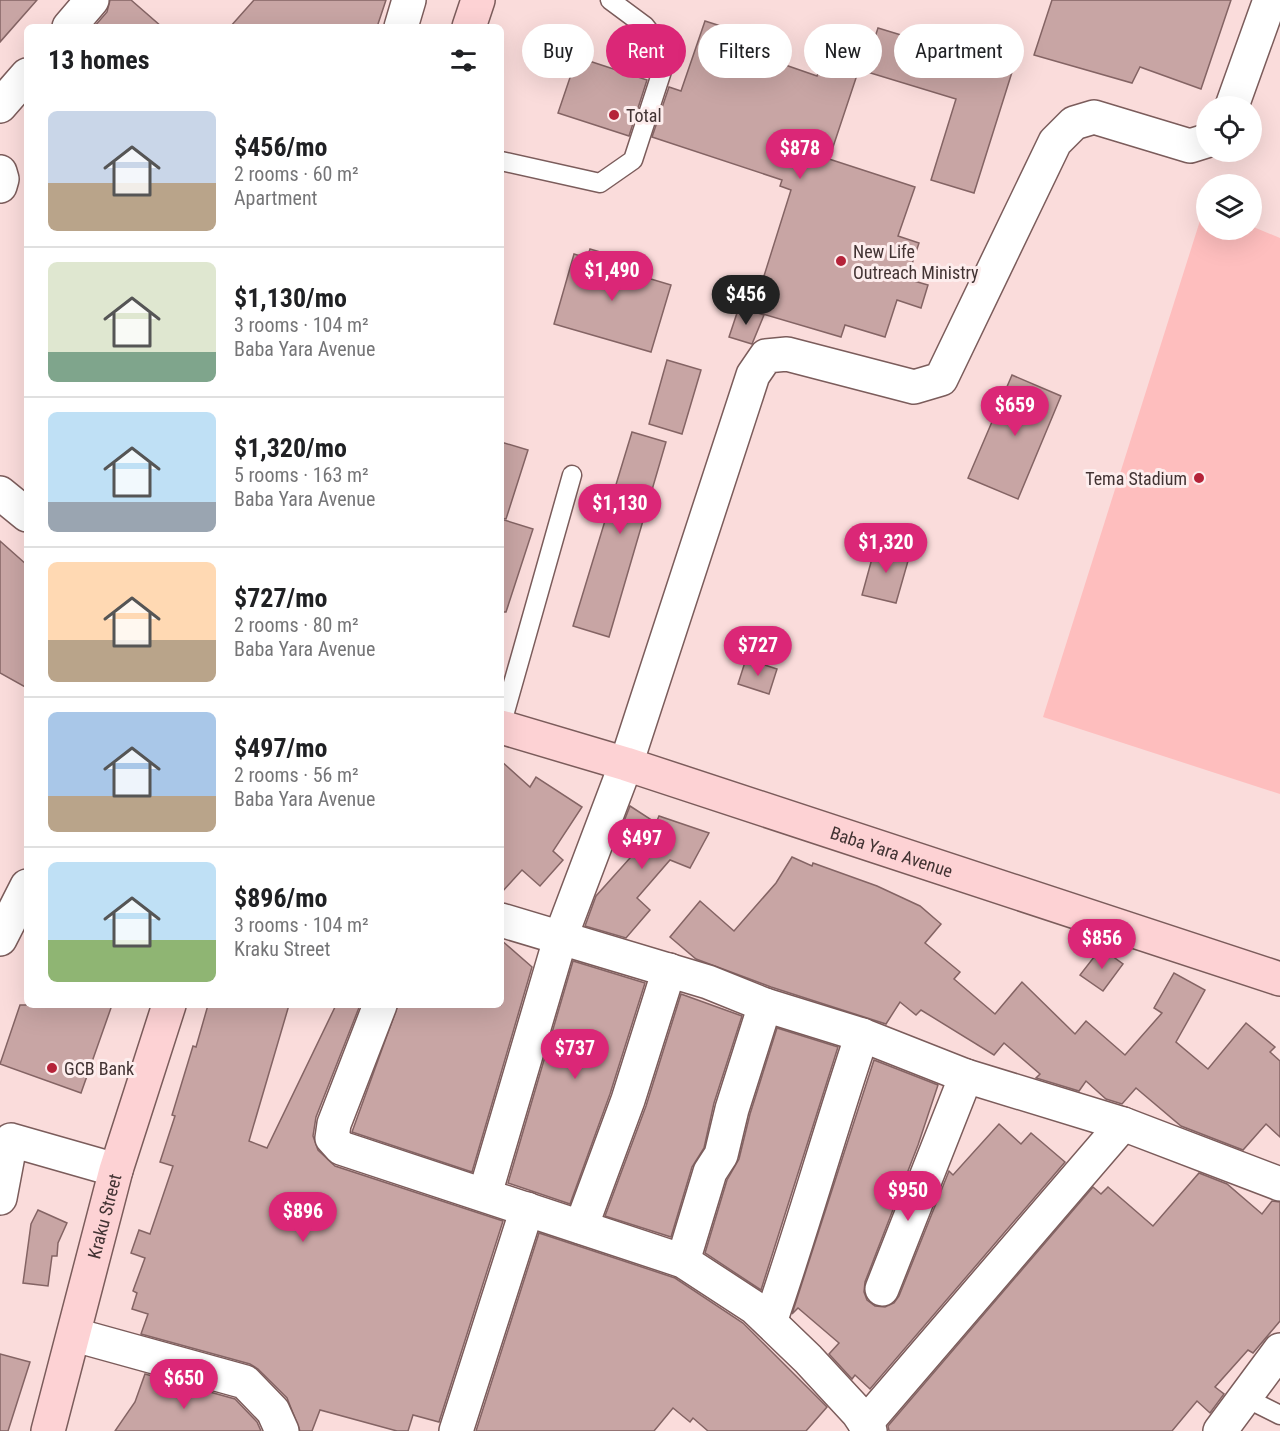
<!DOCTYPE html>
<html lang="en">
<head>
<meta charset="utf-8">
<style>
	body { margin:0; font-family:"Roboto Condensed",sans-serif; background:#f6f6f6; color:#202124; height:100vh; display:flex; flex-direction:column; font-size:22px; white-space:nowrap }
	* { box-sizing:border-box; margin:0 }
	p { font-size:20px; color:#757577 }
	.icon { flex:none; width:33px; height:33px; fill:none; stroke:currentColor; stroke-width:2; stroke-linecap:round; stroke-linejoin:round }
	.map { position:relative; flex:1; overflow:hidden }
	.details { position:absolute; left:24px; top:24px; width:480px; height:984px; display:flex; flex-direction:column; background:#fff; border-radius:9px; box-shadow:0 6px 24px #0002 }
	.details>* { flex:none }
	.hud { position:absolute; left:522px; top:24px; width:570px; height:54px; display:flex; gap:12px }
	.fabs { position:absolute; left:1196px; top:96px; display:grid; gap:12px }
	.fabs a { display:grid; place-items:center; width:66px; height:66px; border-radius:50%; background:#fff; box-shadow:0 6px 24px #0002; font-size:30px }
	.price { position:absolute; translate:-50% -51px; padding:0 14px; border-radius:21px; background:#db2777; color:#fff; font-size:20px; line-height:39px; filter:drop-shadow(0 2px 3px #0008) }
	.price::after { content:''; position:absolute; left:50%; top:36px; width:18px; height:14px; margin-left:-9px; background:inherit; clip-path:polygon(0 0,100% 0,50% 100%) }
	.price.active { background:#222; color:#fff }
	ul { padding:0; list-style:none }
	li { display:flex; align-items:center; gap:18px; height:150px; padding:0 24px }
	li+li { border-top:2px solid #e0e0e0 }
	li span { display:grid; place-items:center; flex:none; width:168px; height:120px; border-radius:9px; color:#555 }
	li>.icon { margin-inline-start:auto }
	span .icon { width:72px; height:72px; fill:#fffc; stroke-width:1 }
	li b { font-size:26px }
	h2 { display:flex; justify-content:space-between; align-items:center; height:72px; padding:0 24px; font-size:26px }
	.tag { padding:0 21px; border-radius:27px; background:#fff; box-shadow:0 6px 24px #0002; font-size:21px; line-height:54px }
	.tag.active { background:#db2777; color:#fff }
	.map>svg:first-child { display:block }
	.green { fill:#febebe }
	.building { fill:#c8a5a4; stroke:#846464; stroke-width:1.5 }
	.lines { fill:none; stroke-linecap:round; stroke-linejoin:round }
	.service-casing { stroke:#7b5c5b; stroke-width:21 }
	.minor-casing { stroke:#7b5c5b; stroke-width:36 }
	.secondary-casing { stroke:#7b5c5b; stroke-width:36 }
	.service { stroke:#fff; stroke-width:18 }
	.minor { stroke:#fff; stroke-width:33 }
	.secondary { stroke:#fdd2d4; stroke-width:33 }
	.poi-dot { fill:#b52339; stroke:#fdeded; stroke-width:2 }
	.labels { text-anchor:middle; dominant-baseline:central; stroke-width:6; stroke-linejoin:round; paint-order:stroke }
	.poi-label { font-size:18px; fill:#423333; stroke:#fdeded; text-anchor:start }
	.street-label { font-size:18px; fill:#423333; stroke:#fdeded }
</style>
</head>
<body>
<div class="map">
<svg width="1280" height="1431" viewBox="0 0 1280 1431">
	<rect width="100%" height="100%" fill="#fadcdb"/>
	<polygon class="green" points="1204,208 1206,230 1251,230 1251,226 1280,238 1280,794 1043,717"/>
	<g class="building">
		<polygon points="0,0 37,0 0,42"/>
		<polygon points="110,0 131,0 162,27 94,27 107,12"/>
		<polygon points="254,0 386,0 377,27 230,27"/>
		<polygon points="1052,0 1231,0 1201,89 1140,67 1132,83 1034,55"/>
		<polygon points="705,21 749,35 748,39 775,48 771,60 817,76 829,42 864,54 829,159 915,187 898,236 919,243 907,279 928,285 921,308 897,300 885,337 845,325 841,337 753,311 791,190 780,186 782,180 652,137 669,87 681,91"/>
		<polygon points="878,28 1013,69 974,193 931,180 956,99 864,71"/>
		<polygon points="577,57 647,80 629,136 558,113"/>
		<polygon points="590,249 617,257 614,268 671,285 651,352 554,324 574,254 587,258"/>
		<polygon points="739,307 764,315 752,344 729,337"/>
		<polygon points="667,360 701,370 682,434 649,424"/>
		<polygon points="1012,375 1061,396 1018,499 968,478"/>
		<polygon points="632,432 666,442 609,637 573,626"/>
		<polygon points="501,442 528,450 506,519 501,518"/>
		<polygon points="501,519 533,529 506,612 501,612"/>
		<polygon points="0,541 27,565 27,688 0,673"/>
		<polygon points="876,544 910,554 896,603 862,595"/>
		<polygon points="746,659 777,669 769,694 738,684"/>
		<polygon points="501,761 530,787 536,777 582,807 553,851 563,860 540,886 522,870 501,893"/>
		<polygon points="630,806 656,823 659,816 709,833 690,868 670,860 637,898 650,910 626,938 585,926 596,896 639,848 619,834"/>
		<polygon points="792,857 812,866 813,863 877,886 920,906 941,924 925,943 960,972 954,979 995,1014 1022,982 1075,1034 1086,1021 1125,1055 1162,1013 1154,1008 1174,973 1205,990 1176,1042 1208,1069 1246,1023 1275,1047 1270,1052 1280,1061 1280,1137 1266,1124 1243,1150 1181,1126 1136,1088 1122,1104 1106,1099 1086,1081 1079,1091 1036,1078 1040,1074 1004,1043 994,1055 921,1010 916,1015 900,1002 886,1024 771,987 696,959 670,937 700,901 734,931 776,883"/>
		<polygon points="501,940 532,967 472,1172 352,1132 398,1005 501,1005"/>
		<polygon points="1101,948 1123,964 1103,991 1080,975"/>
		<polygon points="573,961 645,983 610,1094 570,1204 508,1183"/>
		<polygon points="681,994 742,1016 714,1103 704,1148 692,1167 671,1237 605,1216 646,1106"/>
		<polygon points="20,1005 112,1005 81,1093 0,1064"/>
		<polygon points="208,1005 289,1005 249,1141 267,1148 336,1005 360,1005 316,1117 313,1136 318,1150 335,1166 503,1221 439,1422 413,1415 408,1431 397,1431 320,1410 312,1431 300,1431 287,1398 258,1369 250,1364 141,1334 148,1314 132,1309 137,1293 133,1291 145,1258 131,1253 139,1230 150,1234 173,1166 160,1162 175,1116 172,1115 193,1046 196,1047"/>
		<polygon points="777,1028 838,1047 761,1290 705,1253 727,1180 739,1159 750,1114"/>
		<polygon points="874,1060 938,1085 918,1145 865,1282 864,1292 867,1300 875,1306 885,1307 894,1303 899,1296 949,1171 953,1175 999,1124 1021,1144 1031,1133 1065,1162 870,1389 855,1375 852,1379 829,1354 839,1343 798,1308 792,1314"/>
		<polygon points="1199,1173 1227,1184 1262,1214 1272,1201 1280,1202 1280,1321 1253,1353 1248,1350 1215,1387 1224,1394 1210,1413 1197,1401 1172,1431 889,1431 888,1426 1093,1187 1101,1194 1108,1187 1153,1226"/>
		<polygon points="38,1210 67,1223 58,1243 57,1256 52,1256 48,1286 23,1283 31,1224"/>
		<polygon points="539,1233 675,1278 743,1323 827,1407 806,1431 708,1431 693,1418 690,1422 673,1408 654,1431 476,1431"/>
		<polygon points="0,1354 30,1362 8,1431 0,1431"/>
		<polygon points="145,1374 235,1399 257,1422 261,1431 115,1431 135,1402"/>
	</g>
	<g class="lines">
		<g class="service-casing">
			<g id="service">
				<polyline points="501,161 600,183 633,160 664,65 660,45 645,26 610,0"/>
				<polyline points="501,726 572,475"/>
				<polyline points="1246,1398 1280,1415"/>
			</g>
		</g>
		<g class="minor-casing">
			<g id="minor">
				<polyline points="69,27 92,0"/>
				<polyline points="401,27 409,0"/>
				<polyline points="0,106 27,75"/>
				<polyline points="1232,106 1270,0"/>
				<polyline points="0,172 2,179 0,186"/>
				<polyline points="0,493 27,515"/>
				<polyline points="501,920 708,982 765,1005 862,1035 966,1076 1123,1124 1280,1184"/>
				<polyline points="0,939 27,886"/>
				<polyline points="380,1005 334,1124 332,1138 341,1148 683,1261 755,1308 808,1359 858,1413 870,1431"/>
				<polyline points="485,1194 561,936 626,764 753,375 766,356 787,354 914,387 941,379 1055,142 1074,123 1094,117 1190,146 1206,141"/>
				<polyline points="0,1198 11,1140 116,1170"/>
				<polyline points="581,1227 628,1100 669,970"/>
				<polyline points="683,1261 710,1172 721,1155 732,1109 765,1005"/>
				<polyline points="882,1289 966,1076"/>
				<path d="M770,1322C803,1227 830,1130 862,1035"/>
				<polyline points="75,1335 245,1382 273,1411 282,1431"/>
				<polyline points="865,1424 1123,1124"/>
				<polyline points="456,1431 527,1209"/>
				<polyline points="1220,1431 1280,1350"/>
			</g>
		</g>
		<g class="secondary-casing">
			<g id="secondary">
				<polyline points="469,27 478,0"/>
				<path id="s1" d="M501,727L626,764L1280,979"/>
				<path id="s2" d="M48,1431L116,1170L169,1005"/>
			</g>
		</g>
		<use href="#service" class="service"/>
		<use href="#minor" class="minor"/>
		<use href="#secondary" class="secondary"/>
	</g>
	<g class="poi-dot">
		<circle cx="614" cy="115" r="6"/>
		<circle cx="841" cy="261" r="6"/>
		<circle cx="1199" cy="478" r="6"/>
		<circle cx="52" cy="1068" r="6"/>
	</g>
	<g class="labels">
		<g class="poi-label">
			<text x="626" y="115">Total</text>
			<text x="853" y="251">New Life<tspan x="853" dy="21">Outreach Ministry</tspan></text>
			<text x="1187" y="478" text-anchor="end">Tema Stadium</text>
			<text x="64" y="1068">GCB Bank</text>
		</g>
		<g class="street-label">
			<text stroke="none"><textPath href="#s1" startOffset="410">Baba Yara Avenue</textPath></text>
			<text stroke="none"><textPath href="#s2" startOffset="222">Kraku Street</textPath></text>
		</g>
	</g>
</svg>
<div class="fabs">
<a><svg class="icon" aria-label="locate" viewBox="0 0 24 24"><circle cx="12" cy="12" r="6"/><path d="M12 2v4M12 18v4M2 12h4M18 12h4"/></svg></a>
<a><svg class="icon" aria-label="layers" viewBox="0 0 24 24"><path d="M12 4l9 5-9 5-9-5zM3 14l9 5 9-5"/></svg></a>
</div>
<b class="price" style="left:800px;top:180px">$878</b>
<b class="price" style="left:612px;top:302px">$1,490</b>
<b class="price active" style="left:746px;top:326px">$456</b>
<b class="price" style="left:1015px;top:437px">$659</b>
<b class="price" style="left:620px;top:535px">$1,130</b>
<b class="price" style="left:886px;top:574px">$1,320</b>
<b class="price" style="left:758px;top:677px">$727</b>
<b class="price" style="left:642px;top:870px">$497</b>
<b class="price" style="left:1102px;top:970px">$856</b>
<b class="price" style="left:575px;top:1080px">$737</b>
<b class="price" style="left:908px;top:1222px">$950</b>
<b class="price" style="left:303px;top:1243px">$896</b>
<b class="price" style="left:184px;top:1410px">$650</b>
<div class="hud">
<a class="tag">Buy</a>
<a class="tag active">Rent</a>
<a class="tag">Filters</a>
<a class="tag">New</a>
<a class="tag">Apartment</a>
</div>
<section class="details">
<h2>13 homes<svg class="icon" aria-label="filters" viewBox="0 0 24 24"><path d="M4 7h16M4 17h16"/><circle cx="9" cy="7" r="2"/><circle cx="15" cy="17" r="2"/></svg></h2>
<ul>
<li><span style="background:linear-gradient(#c9d6e8 60%,#b9a48a 0)"><svg class="icon" aria-label="home" viewBox="0 0 24 24"><path d="M3 11l9-7 9 7M6 9v11h12V9"/></svg></span><div><b>$456/mo</b><p>2 rooms · 60 m²</p><p>Apartment</p></div></li>
<li><span style="background:linear-gradient(#dfe7d0 75%,#7fa58c 0)"><svg class="icon" aria-label="home" viewBox="0 0 24 24"><path d="M3 11l9-7 9 7M6 9v11h12V9"/></svg></span><div><b>$1,130/mo</b><p>3 rooms · 104 m²</p><p>Baba Yara Avenue</p></div></li>
<li><span style="background:linear-gradient(#bfe0f5 75%,#9aa5b1 0)"><svg class="icon" aria-label="home" viewBox="0 0 24 24"><path d="M3 11l9-7 9 7M6 9v11h12V9"/></svg></span><div><b>$1,320/mo</b><p>5 rooms · 163 m²</p><p>Baba Yara Avenue</p></div></li>
<li><span style="background:linear-gradient(#ffd9b3 65%,#b9a48a 0)"><svg class="icon" aria-label="home" viewBox="0 0 24 24"><path d="M3 11l9-7 9 7M6 9v11h12V9"/></svg></span><div><b>$727/mo</b><p>2 rooms · 80 m²</p><p>Baba Yara Avenue</p></div></li>
<li><span style="background:linear-gradient(#a9c7e8 70%,#b9a48a 0)"><svg class="icon" aria-label="home" viewBox="0 0 24 24"><path d="M3 11l9-7 9 7M6 9v11h12V9"/></svg></span><div><b>$497/mo</b><p>2 rooms · 56 m²</p><p>Baba Yara Avenue</p></div></li>
<li><span style="background:linear-gradient(#bfe0f5 65%,#8fb573 0)"><svg class="icon" aria-label="home" viewBox="0 0 24 24"><path d="M3 11l9-7 9 7M6 9v11h12V9"/></svg></span><div><b>$896/mo</b><p>3 rooms · 104 m²</p><p>Kraku Street</p></div></li>
</ul>
</section>
</div>
</body>
</html>
